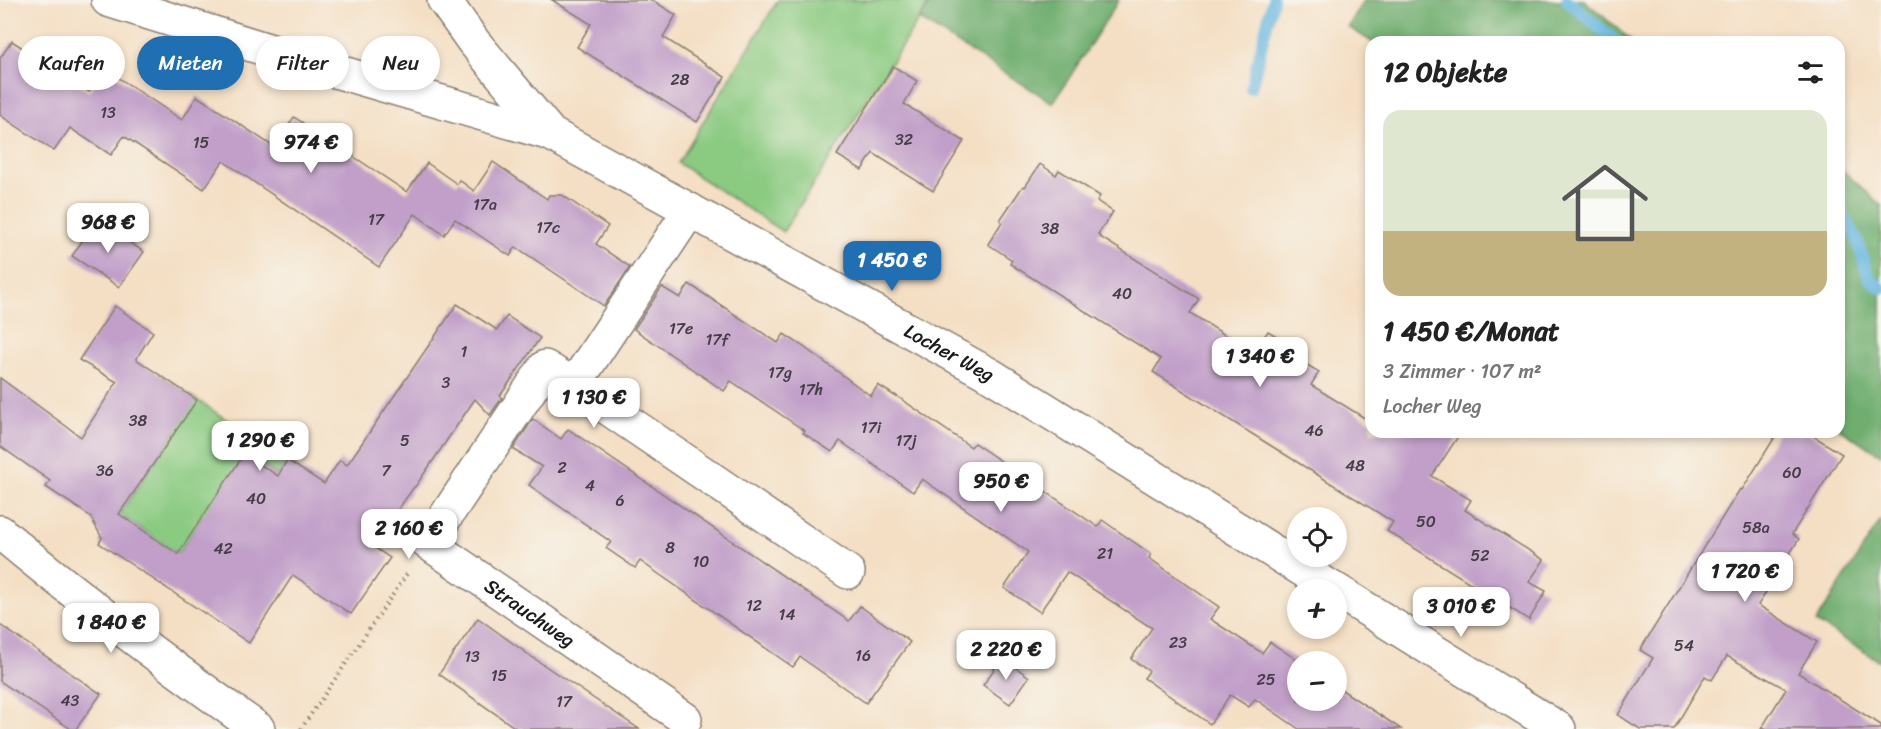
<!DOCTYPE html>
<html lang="de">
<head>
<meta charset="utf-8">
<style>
	body { margin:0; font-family:Sriracha,sans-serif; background:#f6f6f6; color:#222; height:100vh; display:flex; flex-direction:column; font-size:22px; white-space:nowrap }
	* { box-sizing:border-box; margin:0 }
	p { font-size:20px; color:#767676 }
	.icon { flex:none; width:33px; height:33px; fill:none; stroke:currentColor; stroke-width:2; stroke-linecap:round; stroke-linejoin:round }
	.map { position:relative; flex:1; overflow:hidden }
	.drawer { position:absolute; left:1365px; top:36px; width:480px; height:402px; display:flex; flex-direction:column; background:#fff; border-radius:18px; box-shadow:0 3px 9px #0003 }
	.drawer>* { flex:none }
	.guide { position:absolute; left:18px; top:36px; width:570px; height:54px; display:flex; gap:12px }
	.fabs { position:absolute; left:1287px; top:507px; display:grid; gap:12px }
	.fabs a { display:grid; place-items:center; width:60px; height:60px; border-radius:50%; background:#fff; box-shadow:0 3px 9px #0003; font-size:30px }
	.price { position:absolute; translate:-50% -51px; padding:0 14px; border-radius:12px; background:#fff; color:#222; font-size:20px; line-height:39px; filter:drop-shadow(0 2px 3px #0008) }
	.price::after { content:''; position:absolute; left:50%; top:36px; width:18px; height:14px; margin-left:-9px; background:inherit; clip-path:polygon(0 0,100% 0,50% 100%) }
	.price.active { background:#1f6fb2; color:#fff }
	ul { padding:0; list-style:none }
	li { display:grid; align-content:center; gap:12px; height:318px; padding:0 18px }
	li span { display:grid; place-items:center; height:186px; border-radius:18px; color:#555 }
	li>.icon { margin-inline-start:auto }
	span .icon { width:108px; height:108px; fill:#fffc; stroke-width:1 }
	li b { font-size:26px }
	h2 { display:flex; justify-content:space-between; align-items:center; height:72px; padding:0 18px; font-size:26px }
	.pill { padding:0 21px; border-radius:27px; background:#fff; box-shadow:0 3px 9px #0003; font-size:21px; line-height:54px }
	.pill.active { background:#1f6fb2; color:#fff }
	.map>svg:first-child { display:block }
	.green { fill:#8aca81; stroke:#53734e; stroke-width:1.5 }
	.forest { fill:#6fae6f; stroke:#466546; stroke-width:1.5 }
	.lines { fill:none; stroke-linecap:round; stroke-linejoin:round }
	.stream { stroke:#68b8e2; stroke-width:12 }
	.building { fill:#c19fc9 }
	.minor-casing { stroke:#887e70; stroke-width:36 }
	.secondary-casing { stroke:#887e70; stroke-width:36 }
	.path { stroke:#887e70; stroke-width:4; stroke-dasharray:1.5 4.5; stroke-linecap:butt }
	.minor { stroke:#fff; stroke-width:33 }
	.secondary { stroke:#fff; stroke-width:33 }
	.labels { text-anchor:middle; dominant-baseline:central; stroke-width:5; stroke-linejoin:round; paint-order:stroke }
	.number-label { font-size:16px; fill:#453d47 }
	.street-label { font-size:20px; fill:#1c1c1c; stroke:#f7f3e8 }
</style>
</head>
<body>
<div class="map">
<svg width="1881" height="729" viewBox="0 0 1881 729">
	<rect width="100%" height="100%" fill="#f7f3e8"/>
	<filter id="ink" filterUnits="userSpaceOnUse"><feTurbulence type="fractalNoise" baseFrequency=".0167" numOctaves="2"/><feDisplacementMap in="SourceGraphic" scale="12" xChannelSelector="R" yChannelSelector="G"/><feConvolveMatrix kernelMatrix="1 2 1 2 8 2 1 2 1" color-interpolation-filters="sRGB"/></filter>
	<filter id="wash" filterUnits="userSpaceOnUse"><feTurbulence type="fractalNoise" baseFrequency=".008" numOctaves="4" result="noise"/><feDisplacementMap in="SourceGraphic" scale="24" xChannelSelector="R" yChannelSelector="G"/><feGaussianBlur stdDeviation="1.35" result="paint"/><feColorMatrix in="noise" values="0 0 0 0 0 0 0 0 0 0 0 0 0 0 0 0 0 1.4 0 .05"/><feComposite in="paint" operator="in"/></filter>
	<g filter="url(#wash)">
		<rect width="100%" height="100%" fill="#f4dfc4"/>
		<g class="green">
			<polygon points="778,0 931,0 783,232 678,163"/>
			<polygon points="163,377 287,460 278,476 249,457 201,520 178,554 119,514 176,431"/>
		</g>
		<g class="forest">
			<polygon points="931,0 1119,0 1053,103 920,20"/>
			<polygon points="1364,0 1584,0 1633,42 1372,42 1348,27"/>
			<polygon points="1839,167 1881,205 1881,455 1839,429"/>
			<polygon points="1881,520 1881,662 1816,622"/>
		</g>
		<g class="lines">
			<g class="stream">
				<polyline points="1567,0 1616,42"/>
				<polyline points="1251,88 1273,0"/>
				<polyline points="1839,208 1856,237 1869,278 1881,288"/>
			</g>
		</g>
		<g id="blocks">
			<g class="building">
				<polygon points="552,0 652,0 676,15 663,37 725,77 697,122 577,47 591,24"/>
				<polygon points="12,41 89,92 104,68 182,120 197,96 274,147 294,117 407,192 427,163 457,184 459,180 474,191 493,162 547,199 549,195 562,195 608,226 596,244 630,267 604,306 516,247 510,256 455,219 444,235 415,214 379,267 223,161 204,189 124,136 111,155 70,128 54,151 0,115 0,58"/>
				<polygon points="893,66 917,81 904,104 964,141 933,191 873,153 862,170 837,155"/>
				<polygon points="1040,164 1056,175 1059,170 1100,196 1097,201 1113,212 1098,234 1100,237 1199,299 1190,313 1252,352 1256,345 1258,346 1268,331 1294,347 1289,354 1319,372 1311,385 1371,422 1371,432 1461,432 1432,476 1471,500 1465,510 1544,560 1529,582 1546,591 1529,620 1387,531 1393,522 1153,372 1161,359 1010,264 1012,260 988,244 1002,222 1000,220 1023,186 1025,187"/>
				<polygon points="96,220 144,252 119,287 72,256"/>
				<polygon points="689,284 778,343 784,334 801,345 871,396 878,385 895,396 895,395 971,447 974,443 1098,527 1102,520 1151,554 1149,558 1219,607 1210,619 1262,653 1270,642 1300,662 1298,662 1298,700 1336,700 1336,686 1401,729 1299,729 1255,699 1249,707 1230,695 1210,724 1144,678 1149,671 1131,659 1152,628 1067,572 1040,612 1004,588 1028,552 922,479 913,492 840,441 832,452 803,433 805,431 731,381 724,391 634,329 662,287 680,298"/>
				<polygon points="457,304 497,330 507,316 540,338 500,396 502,398 490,415 475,399 415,487 414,487 372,546 390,558 351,614 293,575 249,643 99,543 102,538 90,516 46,487 50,481 0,446 0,378 81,437 117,382 79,360 115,306 153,332 136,359 197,400 119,514 178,554 244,454 278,476 287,460 324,484 340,460 347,465"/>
				<polygon points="533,419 561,439 568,429 849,621 860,606 910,642 866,703 800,657 793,667 640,561 635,568 606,548 611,542 529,485 542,467 513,449"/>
				<polygon points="1778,432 1807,432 1842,454 1792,534 1799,539 1758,605 1817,642 1798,673 1881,725 1881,729 1761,729 1786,689 1727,656 1712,680 1705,676 1674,729 1640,729 1618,715 1653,658 1640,650 1740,489 1742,490"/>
				<polygon points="478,618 532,657 639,729 517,729 439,674"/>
				<polygon points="0,625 101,694 76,729 71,729 0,681"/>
				<polygon points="1002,658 1029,677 1010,704 983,685"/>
			</g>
		</g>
	</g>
	<g filter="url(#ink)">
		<use href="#blocks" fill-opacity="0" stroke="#887e70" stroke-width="1.5"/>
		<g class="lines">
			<g class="minor-casing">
				<g id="minor">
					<polyline points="108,0 332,70 551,134"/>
					<path id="s1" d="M444,0L473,41L551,134L992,376L1335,590"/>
					<polyline points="690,210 574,385 848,572"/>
					<path id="s2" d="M574,385L545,367L428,543L685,719"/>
					<polyline points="1336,590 1559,729"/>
				</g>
			</g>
			<g class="secondary-casing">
				<path id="secondary" d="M0,532C83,602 170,666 258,729"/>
			</g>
			<polyline class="path" points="301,729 407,574"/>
			<use href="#minor" class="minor"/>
			<use href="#secondary" class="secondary"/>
		</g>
	</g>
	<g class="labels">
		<g class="number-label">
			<text x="680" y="79">28</text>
			<text x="108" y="112">13</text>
			<text x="904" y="139">32</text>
			<text x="201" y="142">15</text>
			<text x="485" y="204">17a</text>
			<text x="376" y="219">17</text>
			<text x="548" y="227">17c</text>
			<text x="1050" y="228">38</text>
			<text x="1122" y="293">40</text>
			<text x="681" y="328">17e</text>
			<text x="717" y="339">17f</text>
			<text x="464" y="351">1</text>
			<text x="780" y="372">17g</text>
			<text x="446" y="382">3</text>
			<text x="811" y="389">17h</text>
			<text x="138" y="420">38</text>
			<text x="871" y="427">17i</text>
			<text x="1314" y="430">46</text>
			<text x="405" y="440">5</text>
			<text x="906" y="440">17j</text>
			<text x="1355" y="465">48</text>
			<text x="562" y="467">2</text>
			<text x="105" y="470">36</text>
			<text x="386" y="470">7</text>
			<text x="1792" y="472">60</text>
			<text x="590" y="485">4</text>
			<text x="256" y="498">40</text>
			<text x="620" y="500">6</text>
			<text x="1426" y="521">50</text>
			<text x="1756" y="527">58a</text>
			<text x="670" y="547">8</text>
			<text x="223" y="548">42</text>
			<text x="1105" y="553">21</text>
			<text x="1480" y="555">52</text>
			<text x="701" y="561">10</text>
			<text x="754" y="605">12</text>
			<text x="787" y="614">14</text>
			<text x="1178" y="642">23</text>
			<text x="1684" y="645">54</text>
			<text x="863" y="655">16</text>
			<text x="472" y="656">13</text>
			<text x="499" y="675">15</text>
			<text x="1266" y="679">25</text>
			<text x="70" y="700">43</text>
			<text x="564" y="701">17</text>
		</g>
		<g class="street-label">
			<text stroke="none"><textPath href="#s1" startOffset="626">Locher Weg</textPath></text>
			<text stroke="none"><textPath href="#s2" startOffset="369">Strauchweg</textPath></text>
		</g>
	</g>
</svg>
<div class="fabs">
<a><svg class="icon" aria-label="locate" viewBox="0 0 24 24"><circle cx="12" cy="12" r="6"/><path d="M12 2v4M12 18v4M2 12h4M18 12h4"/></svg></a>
<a>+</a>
<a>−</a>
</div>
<b class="price" style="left:311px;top:174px">974 €</b>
<b class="price" style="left:108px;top:254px">968 €</b>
<b class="price active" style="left:892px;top:292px">1 450 €</b>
<b class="price" style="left:1260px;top:388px">1 340 €</b>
<b class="price" style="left:594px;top:429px">1 130 €</b>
<b class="price" style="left:260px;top:472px">1 290 €</b>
<b class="price" style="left:1001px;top:513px">950 €</b>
<b class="price" style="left:409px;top:560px">2 160 €</b>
<b class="price" style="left:1745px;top:603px">1 720 €</b>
<b class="price" style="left:1461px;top:638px">3 010 €</b>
<b class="price" style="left:111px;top:654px">1 840 €</b>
<b class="price" style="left:1006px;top:681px">2 220 €</b>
<div class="guide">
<a class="pill">Kaufen</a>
<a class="pill active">Mieten</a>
<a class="pill">Filter</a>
<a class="pill">Neu</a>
</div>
<section class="drawer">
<h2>12 Objekte<svg class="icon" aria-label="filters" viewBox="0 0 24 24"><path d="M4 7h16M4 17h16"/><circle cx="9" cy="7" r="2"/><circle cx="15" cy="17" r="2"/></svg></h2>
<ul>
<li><span style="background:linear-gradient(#dfe7d0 65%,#c2b280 0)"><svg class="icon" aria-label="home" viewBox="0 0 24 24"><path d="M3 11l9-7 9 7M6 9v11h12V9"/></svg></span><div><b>1 450 €/Monat</b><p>3 Zimmer · 107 m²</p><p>Locher Weg</p></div></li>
</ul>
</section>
</div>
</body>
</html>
